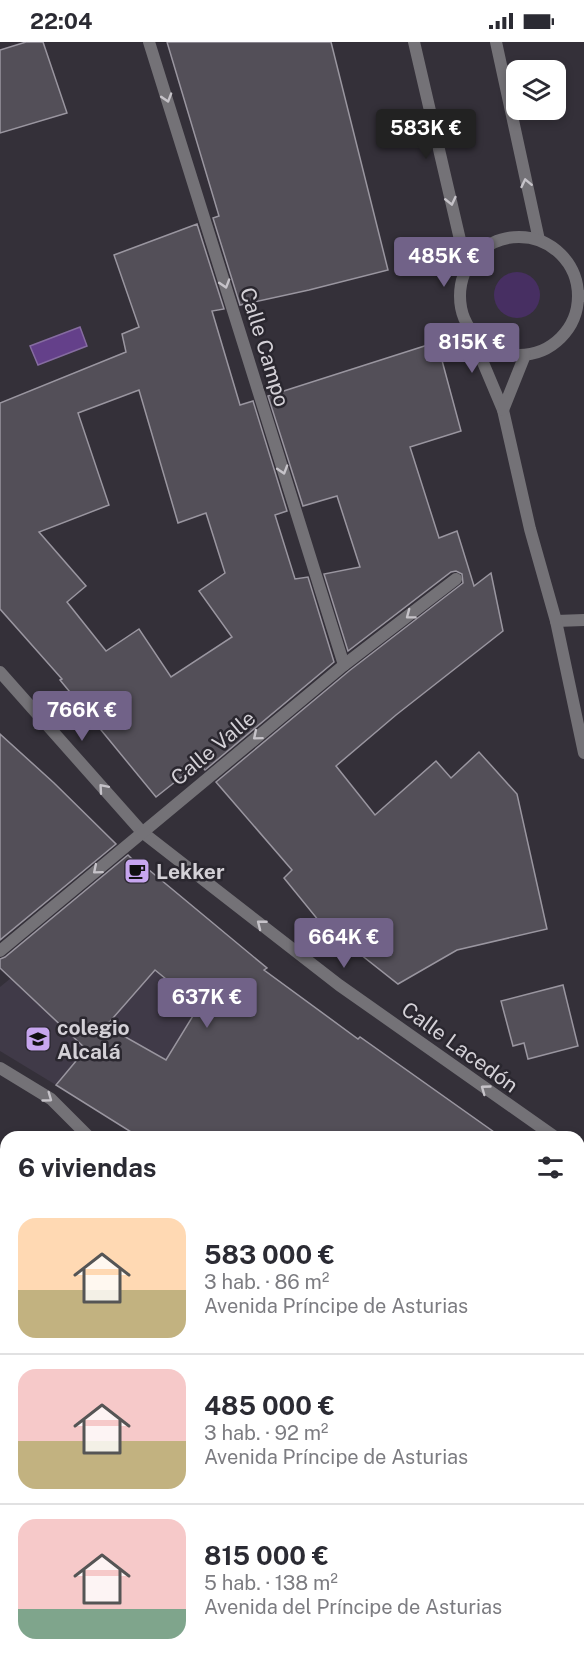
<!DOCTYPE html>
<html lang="es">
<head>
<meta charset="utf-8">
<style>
	body { margin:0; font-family:"Public Sans",sans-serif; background:#f7f7f7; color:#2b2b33; height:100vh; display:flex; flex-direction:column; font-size:22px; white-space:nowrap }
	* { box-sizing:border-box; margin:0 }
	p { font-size:20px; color:#7c7c81 }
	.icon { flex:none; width:33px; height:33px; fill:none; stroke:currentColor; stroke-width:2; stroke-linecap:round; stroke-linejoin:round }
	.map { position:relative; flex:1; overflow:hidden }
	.sheet { position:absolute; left:0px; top:1089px; width:585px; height:534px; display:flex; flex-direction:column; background:#fff; border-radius:18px 18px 0 0; box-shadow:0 3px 9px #0003 }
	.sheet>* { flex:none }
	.buttons { position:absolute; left:506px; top:18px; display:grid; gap:12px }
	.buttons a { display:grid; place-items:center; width:60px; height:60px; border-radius:12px; background:#fff; box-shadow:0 3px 9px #0003; font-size:30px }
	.price { position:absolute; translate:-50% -51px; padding:0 14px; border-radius:6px; background:#716288; color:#fff; font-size:20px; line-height:39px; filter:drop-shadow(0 2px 3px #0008) }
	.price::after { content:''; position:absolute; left:50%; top:36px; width:18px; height:14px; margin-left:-9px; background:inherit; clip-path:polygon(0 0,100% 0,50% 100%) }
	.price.selected { background:#222; color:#fff }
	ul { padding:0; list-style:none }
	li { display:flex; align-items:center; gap:18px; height:150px; padding:0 18px }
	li+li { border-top:2px solid #e1e1e2 }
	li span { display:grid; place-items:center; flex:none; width:168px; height:120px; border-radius:18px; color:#555 }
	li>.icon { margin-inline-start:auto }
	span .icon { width:72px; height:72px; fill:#fffc; stroke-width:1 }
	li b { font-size:26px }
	h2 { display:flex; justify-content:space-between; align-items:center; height:72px; padding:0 18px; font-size:26px }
	.status { display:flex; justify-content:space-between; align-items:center; height:42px; padding:0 30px; background:#fff; direction:ltr }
	.status svg { height:16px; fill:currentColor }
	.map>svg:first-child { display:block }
	.built { fill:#403a48 }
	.green { fill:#472f62 }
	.water { fill:#64408a; stroke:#866ca1; stroke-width:1.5 }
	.building { fill:#534f58; stroke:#9a96a0; stroke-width:1.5; fill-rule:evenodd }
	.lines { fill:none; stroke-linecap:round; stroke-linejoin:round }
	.minor { stroke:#747277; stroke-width:12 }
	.tertiary { stroke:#747277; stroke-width:12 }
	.oneway { stroke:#c6c3c9 }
	.labels { text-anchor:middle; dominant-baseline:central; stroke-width:5; stroke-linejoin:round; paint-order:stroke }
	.street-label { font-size:21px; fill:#d4d1d7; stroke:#2a272f }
	.poi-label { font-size:21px; font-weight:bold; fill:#d4d1d7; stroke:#2a272f; text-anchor:start }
</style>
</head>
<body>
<div class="status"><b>22:04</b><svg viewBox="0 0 49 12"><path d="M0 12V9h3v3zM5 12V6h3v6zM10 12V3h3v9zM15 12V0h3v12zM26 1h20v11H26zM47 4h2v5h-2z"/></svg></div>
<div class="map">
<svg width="584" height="1623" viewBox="0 0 584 1623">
	<rect width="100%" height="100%" fill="#343039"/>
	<g class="built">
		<polygon points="148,923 220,982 166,1018 106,984 125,962"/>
		<polygon points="11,936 86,1007 56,1043 0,1009 0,945"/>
	</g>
	<circle class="green" cx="517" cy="253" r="23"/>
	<polygon class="water" points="80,285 87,304 38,323 30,304"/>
	<g class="building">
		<polygon points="26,0 43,0 67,71 0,91 0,8"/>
		<polygon points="167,0 331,0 388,228 309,248 240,263 213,176 219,174"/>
		<path d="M197,182L224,267L212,269L240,363L253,359L287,469L275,473L295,537L308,535L334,620L205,728L199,721L156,755L60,638L62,637L0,567V361L126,310L122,292L139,285L114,213ZM139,348L178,481L206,471L225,531L199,549L232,595L171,635L139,587L106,609L67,560L86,544L39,490L109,463L78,371Z"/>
		<polygon points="437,300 461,389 410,405 439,496 457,489 474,544 491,531 503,589 396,673 336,724 375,773 436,719 451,736 479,710 517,752 547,887 457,908 398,942 341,897 328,879 323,884 284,836 292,828 216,740 349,629 463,541 462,532 456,529 451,530 348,609 324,532 360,525 337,454 303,464 268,354"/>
		<polygon points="0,692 54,741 116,802 0,898"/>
		<path d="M128,813L135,820L137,818L267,926L264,928L358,997L360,995L501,1095H139L56,1043L86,1007L0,926V917L5,915ZM155,928L199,964L166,1018L106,984Z"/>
		<polygon points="563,943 578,1004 528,1017 524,1001 513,1004 501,959"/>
	</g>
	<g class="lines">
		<g class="minor">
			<polyline points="149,0 344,623"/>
			<polyline points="578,255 584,254"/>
			<polyline points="556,579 584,578"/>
			<polyline points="0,630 142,790 339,943 555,1095"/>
			<polyline points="0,909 344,623 456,537"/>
			<polyline points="0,1026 51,1057 89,1095"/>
			<polyline points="579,1110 584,1114"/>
			<polyline points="0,1121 6,1116"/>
			<polyline points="0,1306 6,1306"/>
			<polyline points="579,1307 584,1306"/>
		</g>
		<g class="tertiary">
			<polyline points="414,0 461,202 475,213"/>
			<polyline points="496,0 539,198"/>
			<circle cx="519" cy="254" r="59"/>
			<polyline points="468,285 503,368 530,487 556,579 584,711"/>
			<polyline points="503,368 525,313"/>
		</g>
	</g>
	<defs><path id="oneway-chevron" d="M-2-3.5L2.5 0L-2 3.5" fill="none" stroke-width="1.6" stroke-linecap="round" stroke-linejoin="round" transform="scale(1.5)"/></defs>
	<g class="oneway">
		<use href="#oneway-chevron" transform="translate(167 56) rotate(73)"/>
		<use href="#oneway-chevron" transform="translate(526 141) rotate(-102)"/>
		<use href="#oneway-chevron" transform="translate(451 159) rotate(77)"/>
		<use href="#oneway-chevron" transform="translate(225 242) rotate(73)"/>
		<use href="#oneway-chevron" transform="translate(283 428) rotate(73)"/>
		<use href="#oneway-chevron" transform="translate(410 573) rotate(143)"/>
		<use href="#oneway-chevron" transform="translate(257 694) rotate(140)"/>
		<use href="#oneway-chevron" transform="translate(103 746) rotate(-131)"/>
		<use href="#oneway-chevron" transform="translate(97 828) rotate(140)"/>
		<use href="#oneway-chevron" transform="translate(261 882) rotate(-142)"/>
		<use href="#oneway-chevron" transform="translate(485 1047) rotate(-144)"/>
		<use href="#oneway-chevron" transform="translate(48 1056) rotate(36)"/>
	</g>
	<defs>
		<g id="cafe-square" transform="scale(1.35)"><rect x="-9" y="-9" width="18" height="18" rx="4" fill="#c7a6ef" stroke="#2a272f"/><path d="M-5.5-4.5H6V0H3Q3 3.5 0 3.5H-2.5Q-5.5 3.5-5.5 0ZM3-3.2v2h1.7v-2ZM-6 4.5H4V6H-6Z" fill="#111"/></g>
		<g id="school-square" transform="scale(1.35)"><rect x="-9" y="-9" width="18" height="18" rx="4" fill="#c7a6ef" stroke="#2a272f"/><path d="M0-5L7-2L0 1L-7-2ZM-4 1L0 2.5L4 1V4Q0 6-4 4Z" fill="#111"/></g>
	</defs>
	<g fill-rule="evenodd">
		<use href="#cafe-square" x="137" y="829"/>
		<use href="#school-square" x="38" y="997"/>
	</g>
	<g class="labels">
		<g class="street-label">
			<text transform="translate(265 305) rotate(73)">Calle Campo</text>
			<text transform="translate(213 706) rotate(-40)">Calle Valle</text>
			<text transform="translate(460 1005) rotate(36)">Calle Lacedón</text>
		</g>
		<g class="poi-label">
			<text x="156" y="829">Lekker</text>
			<text x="57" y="985">colegio<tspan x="57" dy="24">Alcalá</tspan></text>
		</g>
	</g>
</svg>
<div class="buttons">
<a><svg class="icon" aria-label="layers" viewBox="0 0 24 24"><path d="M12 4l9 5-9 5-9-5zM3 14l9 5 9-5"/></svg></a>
</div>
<b class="price selected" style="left:426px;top:118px">583K €</b>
<b class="price" style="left:444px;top:246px">485K €</b>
<b class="price" style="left:472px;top:332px">815K €</b>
<b class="price" style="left:82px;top:700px">766K €</b>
<b class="price" style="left:344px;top:927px">664K €</b>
<b class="price" style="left:207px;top:987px">637K €</b>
<section class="sheet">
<h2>6 viviendas<svg class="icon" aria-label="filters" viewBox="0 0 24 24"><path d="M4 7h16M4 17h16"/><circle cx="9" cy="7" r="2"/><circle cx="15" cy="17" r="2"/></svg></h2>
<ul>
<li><span style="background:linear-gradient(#ffd9b3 60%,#c2b280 0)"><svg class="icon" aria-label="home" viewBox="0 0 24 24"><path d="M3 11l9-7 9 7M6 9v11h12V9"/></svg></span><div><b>583 000 €</b><p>3 hab. · 86 m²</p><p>Avenida Príncipe de Asturias</p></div></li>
<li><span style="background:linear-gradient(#f6c9c9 60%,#c2b280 0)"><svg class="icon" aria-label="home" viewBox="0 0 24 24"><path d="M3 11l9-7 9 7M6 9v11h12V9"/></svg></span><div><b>485 000 €</b><p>3 hab. · 92 m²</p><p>Avenida Príncipe de Asturias</p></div></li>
<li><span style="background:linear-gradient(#f6c9c9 75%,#7fa58c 0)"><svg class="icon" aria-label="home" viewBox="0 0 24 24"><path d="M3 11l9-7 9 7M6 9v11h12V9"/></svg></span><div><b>815 000 €</b><p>5 hab. · 138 m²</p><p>Avenida del Príncipe de Asturias</p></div></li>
</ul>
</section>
</div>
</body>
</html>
